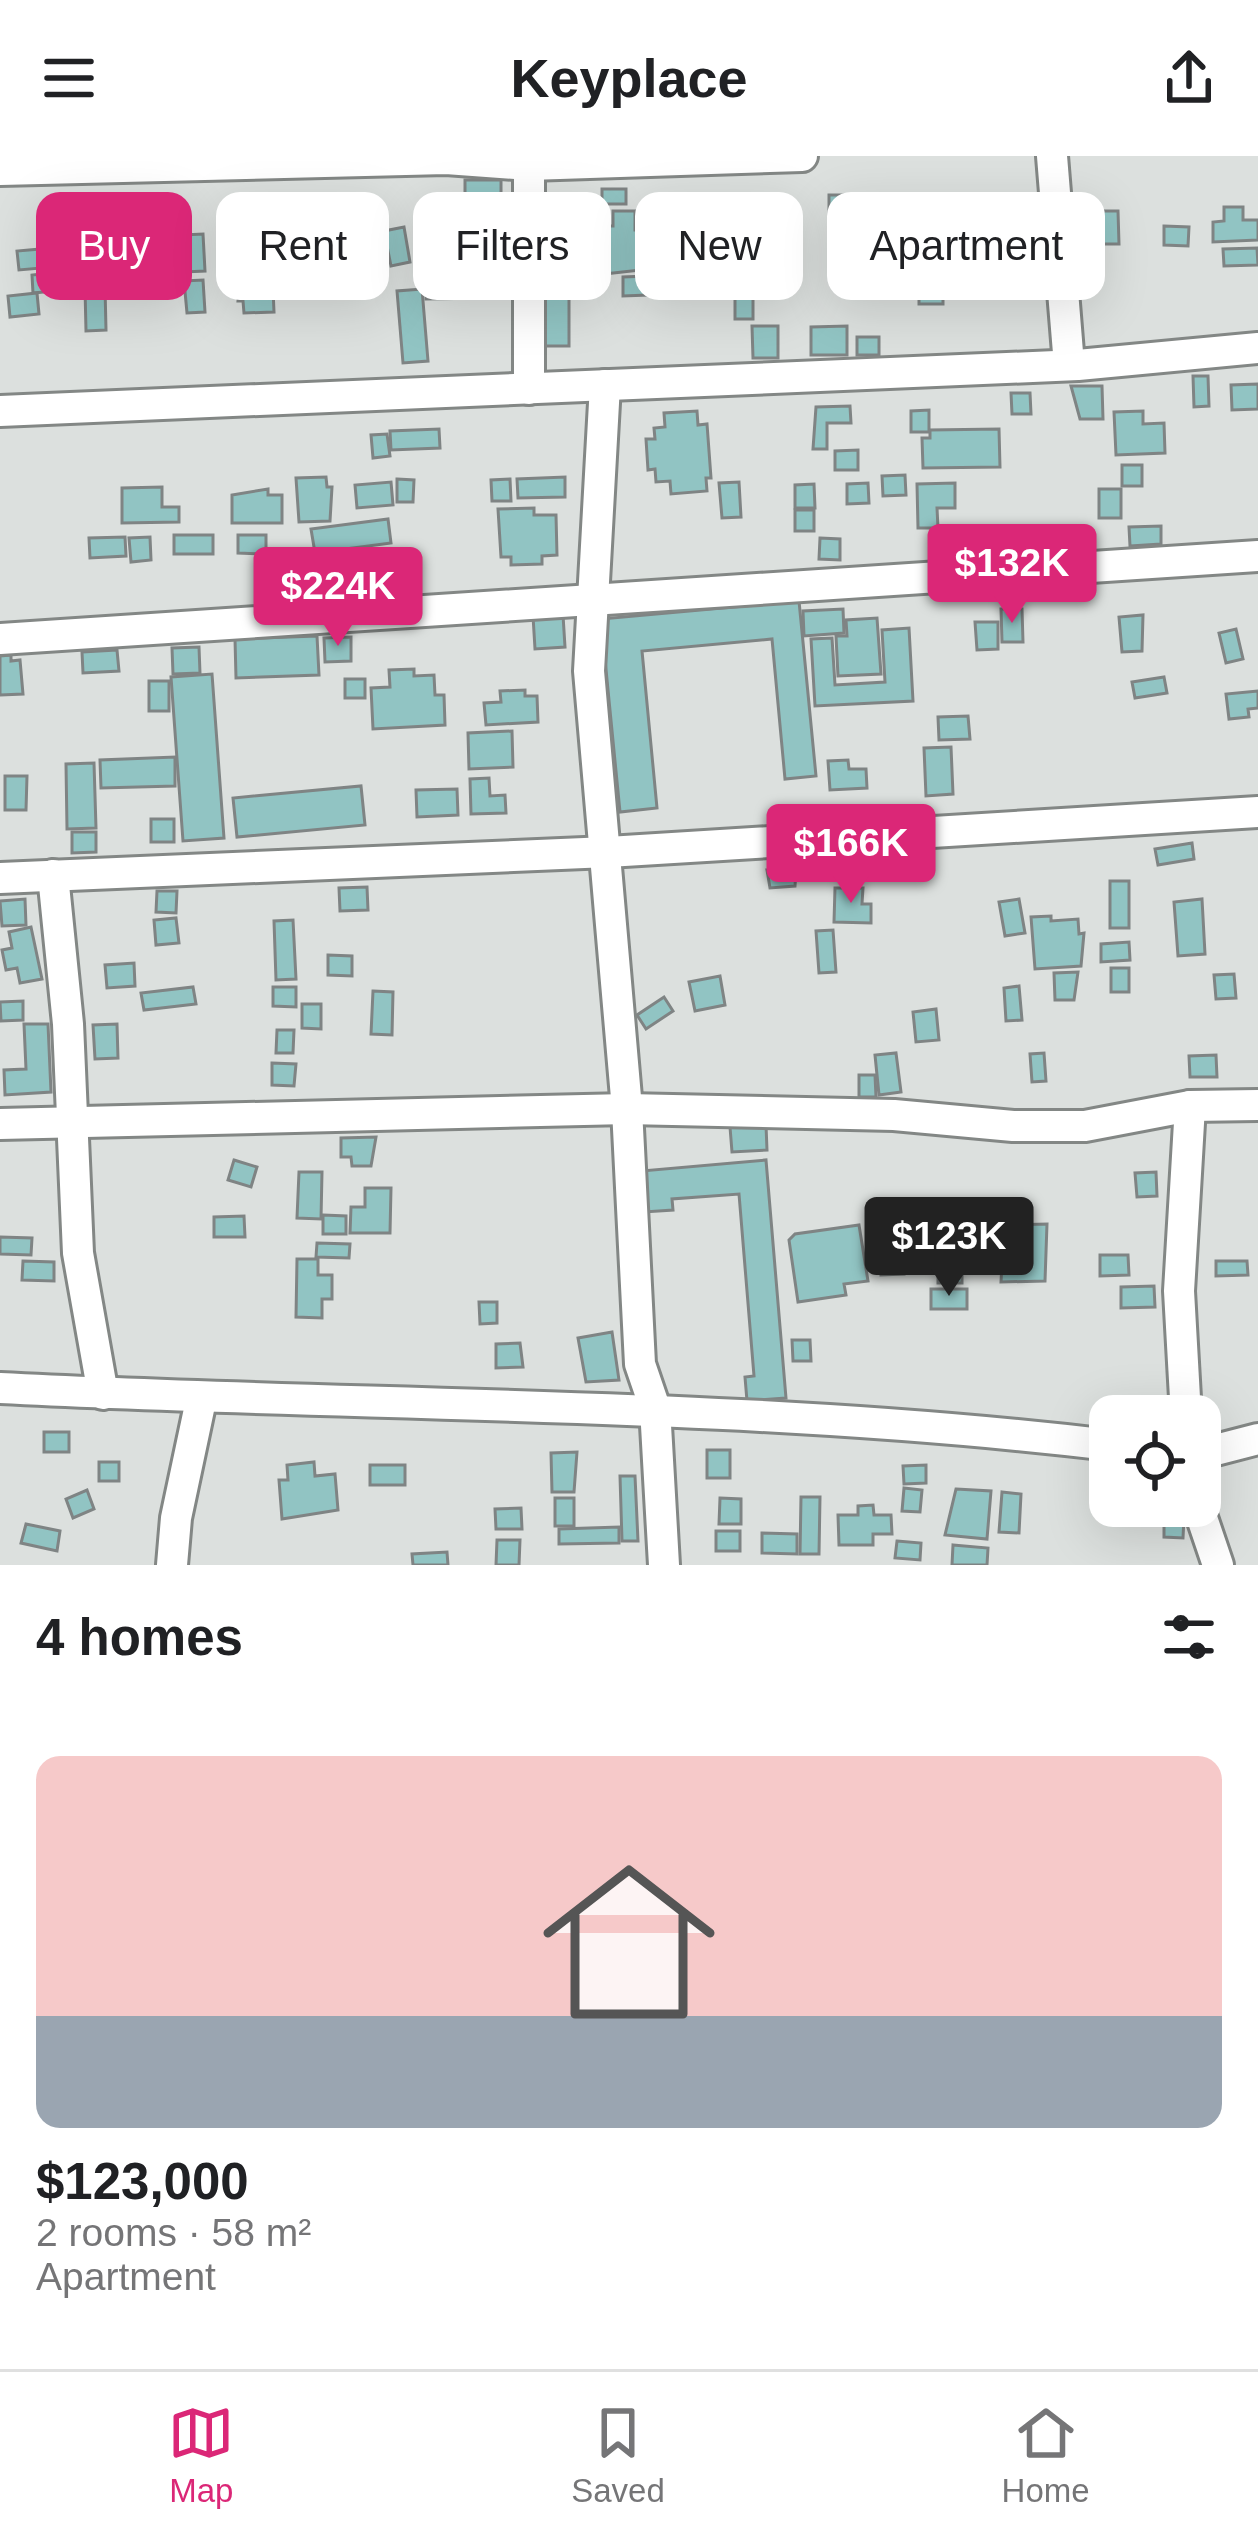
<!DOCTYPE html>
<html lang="en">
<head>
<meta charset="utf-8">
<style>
	body { margin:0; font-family:Helvetica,sans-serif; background:#f2f2f2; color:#202124; height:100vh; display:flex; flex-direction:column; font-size:45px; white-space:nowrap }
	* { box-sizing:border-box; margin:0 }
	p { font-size:39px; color:#757577 }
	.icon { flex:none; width:66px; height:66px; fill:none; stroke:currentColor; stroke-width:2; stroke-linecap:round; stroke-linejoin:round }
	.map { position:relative; height:1409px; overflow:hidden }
	.side { display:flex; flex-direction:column; background:#fff; flex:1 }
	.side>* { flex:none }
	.guide { position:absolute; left:36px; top:36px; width:1188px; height:108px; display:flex; gap:24px }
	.controls { position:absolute; left:1089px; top:1239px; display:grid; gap:24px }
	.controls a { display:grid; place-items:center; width:132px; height:132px; border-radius:24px; background:#fff; box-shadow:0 12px 48px #0002; font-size:60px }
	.price { position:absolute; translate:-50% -102px; padding:0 27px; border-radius:12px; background:#db2777; color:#fff; font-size:39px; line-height:78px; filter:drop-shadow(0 3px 6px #0008) }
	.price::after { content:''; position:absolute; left:50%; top:72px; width:36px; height:27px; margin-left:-18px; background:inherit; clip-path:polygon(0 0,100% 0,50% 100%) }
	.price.current { background:#222; color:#fff }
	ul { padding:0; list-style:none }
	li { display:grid; align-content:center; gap:24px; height:636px; padding:0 36px }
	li+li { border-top:3px solid #e0e0e0 }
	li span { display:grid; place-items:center; height:372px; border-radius:24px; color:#555 }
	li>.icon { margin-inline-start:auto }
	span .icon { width:216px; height:216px; fill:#fffc; stroke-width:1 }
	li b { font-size:51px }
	h2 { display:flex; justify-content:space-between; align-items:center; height:144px; padding:0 36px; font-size:51px }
	.tag { padding:0 42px; border-radius:24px; background:#fff; box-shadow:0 12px 48px #0002; font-size:42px; line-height:108px }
	.tag.current { background:#db2777; color:#fff }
	header { display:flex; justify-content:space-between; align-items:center; height:156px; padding:0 36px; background:#fff; font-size:54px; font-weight:700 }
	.tab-bar { display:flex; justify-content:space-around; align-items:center; height:168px; border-top:3px solid #e0e0e0; background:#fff; font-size:33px; color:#757577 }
	.tab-bar a { display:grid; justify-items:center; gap:6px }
	.tab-bar .current { color:#db2777 }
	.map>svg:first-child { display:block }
	.building { fill:#91c4c3; stroke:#7f8484; stroke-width:3 }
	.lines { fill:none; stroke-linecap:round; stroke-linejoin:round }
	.street-casing { stroke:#838785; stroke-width:36 }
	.street { stroke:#fff; stroke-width:30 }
</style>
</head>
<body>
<header><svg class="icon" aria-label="menu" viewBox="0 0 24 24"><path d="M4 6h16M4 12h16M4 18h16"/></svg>Keyplace<svg class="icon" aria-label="share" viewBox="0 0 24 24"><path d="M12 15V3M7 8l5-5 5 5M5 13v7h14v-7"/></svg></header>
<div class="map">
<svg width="1258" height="1409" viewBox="0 0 1258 1409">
	<rect width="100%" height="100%" fill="#dce0de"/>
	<g class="building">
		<rect x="465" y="24" width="36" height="23"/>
		<rect x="602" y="33" width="24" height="15"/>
		<polygon points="829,39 851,39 852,60 829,60"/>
		<polygon points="974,42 993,42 993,50 1006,49 1007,58 1022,58 1023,86 1014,87 1014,94 961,95 960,51 974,50"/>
		<rect x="859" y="45" width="21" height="29"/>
		<polygon points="1224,51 1243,51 1243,64 1258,64 1258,84 1213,86 1213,66 1224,65"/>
		<polygon points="75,53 76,86 54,87 53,54"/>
		<polygon points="359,55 359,62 375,61 377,105 317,113 316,87 325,72 324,57"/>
		<polygon points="613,55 635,55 635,74 650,74 650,113 595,119 595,70 613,70"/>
		<polygon points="1101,55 1118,55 1119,88 1101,88"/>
		<rect x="736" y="66" width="21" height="29"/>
		<polygon points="274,67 275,94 253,95 252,68"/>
		<polygon points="1164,70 1189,71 1188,90 1164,89"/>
		<polygon points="404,71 410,106 391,110 384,75"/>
		<polygon points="203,78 205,115 184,116 183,79"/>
		<rect x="891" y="88" width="20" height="20"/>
		<rect x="767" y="90" width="23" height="23"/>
		<polygon points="52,92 53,111 19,114 17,95"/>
		<polygon points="1257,92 1258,109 1224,110 1223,93"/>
		<rect x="661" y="94" width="22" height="19"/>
		<polygon points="1039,102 1039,120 990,122 989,104"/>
		<polygon points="262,105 262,110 272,110 274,156 244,157 243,145 238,145 241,112"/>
		<polygon points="60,107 81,108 80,125 59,125"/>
		<polygon points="371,114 372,132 339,134 338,116"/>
		<polygon points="52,117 54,135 33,137 32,119"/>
		<polygon points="647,120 648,139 623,140 623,121"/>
		<polygon points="203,124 205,156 187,157 184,125"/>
		<polygon points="483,124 483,142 426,143 426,126"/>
		<rect x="735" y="127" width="18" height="36"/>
		<rect x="919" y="130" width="24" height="18"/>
		<polygon points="105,131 106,174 86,175 85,132"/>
		<polygon points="422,133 428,205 403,207 397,135"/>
		<rect x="541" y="136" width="28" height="54"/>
		<polygon points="37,137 39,158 10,161 8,140"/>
		<polygon points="752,170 778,170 778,202 753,202"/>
		<polygon points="847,170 847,199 811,199 811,171"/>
		<rect x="857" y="181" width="22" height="18"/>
		<polygon points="1193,220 1208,220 1209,250 1194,251"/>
		<polygon points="1258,228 1258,253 1232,254 1231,229"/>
		<polygon points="1071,230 1102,230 1103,263 1080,263"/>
		<polygon points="1011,237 1030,237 1031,258 1012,258"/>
		<polygon points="850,250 851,267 827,267 827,293 813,293 816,251"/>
		<polygon points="929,254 929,276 911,276 911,255"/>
		<polygon points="697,255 698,269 707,268 711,322 706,322 707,335 671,338 670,325 656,326 655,313 648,314 646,283 655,283 654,272 665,271 664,257"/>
		<polygon points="1143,255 1143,268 1164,267 1165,297 1116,299 1114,256"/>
		<polygon points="439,273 440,292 391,294 390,275"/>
		<polygon points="999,273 1000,311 923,312 922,282 930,282 930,274"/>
		<polygon points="387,278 390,300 373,302 371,279"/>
		<polygon points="858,294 858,314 835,314 835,295"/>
		<rect x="1122" y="309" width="20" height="21"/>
		<polygon points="905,319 906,339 883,340 882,320"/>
		<polygon points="326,321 327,331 332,331 330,365 299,366 296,322"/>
		<polygon points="565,321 565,341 518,342 517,323"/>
		<polygon points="397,323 414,324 413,346 397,346"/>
		<polygon points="510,323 511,345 492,345 491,324"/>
		<polygon points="391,326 393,349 357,352 355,329"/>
		<polygon points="739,326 741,361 722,362 719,327"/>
		<polygon points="868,327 869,347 847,348 847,328"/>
		<polygon points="955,327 955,352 937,352 938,372 918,372 917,328"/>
		<polygon points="814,328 815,352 795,352 795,329"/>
		<polygon points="162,331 162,351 179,351 179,366 122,367 122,332"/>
		<polygon points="268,333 268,339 282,339 282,367 232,367 232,339"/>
		<rect x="1099" y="333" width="22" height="29"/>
		<polygon points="534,352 534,359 556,359 557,399 542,400 542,408 511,409 511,401 501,401 498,353"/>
		<rect x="795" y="354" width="19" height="21"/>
		<polygon points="388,363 391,387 315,397 311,373"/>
		<polygon points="1161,370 1161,388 1130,390 1129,371"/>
		<rect x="174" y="379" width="39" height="19"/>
		<polygon points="238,379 266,379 266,398 238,397"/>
		<polygon points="125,381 126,400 90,402 89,382"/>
		<polygon points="150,381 151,404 131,406 129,382"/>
		<polygon points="820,382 840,383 840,404 819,403"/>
		<polygon points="394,407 396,435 341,438 340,410"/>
		<polygon points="799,445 816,620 785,623 772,483 642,495 657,652 620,656 601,463"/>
		<polygon points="843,453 844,477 804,480 803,455"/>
		<polygon points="1001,453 1022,453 1023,486 1002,486"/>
		<polygon points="563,459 565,491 535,493 533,460"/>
		<polygon points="1143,459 1142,495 1122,496 1119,461"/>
		<polygon points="877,462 881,518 838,520 836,480 847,480 846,464"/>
		<polygon points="975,466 998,466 998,493 977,494"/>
		<polygon points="909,472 913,545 815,550 811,483 832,482 835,529 885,526 882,474"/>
		<polygon points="1236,473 1243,503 1226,507 1219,477"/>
		<polygon points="317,480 319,519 236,522 235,483"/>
		<polygon points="351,481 351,505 325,506 324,482"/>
		<polygon points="199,491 200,517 173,518 172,492"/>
		<polygon points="117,494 119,515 83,517 82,496"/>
		<polygon points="11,499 11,505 20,504 23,538 0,539 0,500"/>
		<polygon points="414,513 414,520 434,519 435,539 444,539 445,569 373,573 371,532 390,531 389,514"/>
		<polygon points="212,518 224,682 183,685 171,521"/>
		<polygon points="1164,521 1167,537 1135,542 1132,526"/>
		<rect x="345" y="523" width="20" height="19"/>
		<rect x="149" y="525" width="20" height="30"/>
		<polygon points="525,534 525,540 537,540 538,566 486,569 484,547 501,546 500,535"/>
		<polygon points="1258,535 1258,552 1248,553 1249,561 1229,563 1226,538"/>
		<polygon points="968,560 970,583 939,584 938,561"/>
		<polygon points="512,575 513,611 469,613 468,577"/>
		<polygon points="951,591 953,638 926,640 924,592"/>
		<polygon points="175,601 175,630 101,632 100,604"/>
		<polygon points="848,604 849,613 866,613 867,632 830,634 828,605"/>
		<polygon points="94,607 96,672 67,673 66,608"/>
		<polygon points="5,620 27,620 26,654 5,654"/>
		<polygon points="489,622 490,640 505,639 506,657 471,658 470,623"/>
		<polygon points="361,630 365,669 237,681 233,642"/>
		<polygon points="457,633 458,659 417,661 416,634"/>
		<rect x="151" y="663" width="23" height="23"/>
		<polygon points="72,676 96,676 96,696 72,697"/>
		<polygon points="1192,687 1194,703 1158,709 1155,693"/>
		<polygon points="767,714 796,715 795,730 770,732"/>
		<rect x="1110" y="725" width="19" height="47"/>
		<polygon points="367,731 368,754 340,755 339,732"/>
		<polygon points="835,732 863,732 862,748 871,748 871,767 834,766"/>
		<polygon points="157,735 177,735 176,757 156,756"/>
		<polygon points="25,743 26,769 2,770 0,745"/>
		<polygon points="1019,743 1025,777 1005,780 999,746"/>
		<polygon points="1202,743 1205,798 1178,800 1174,746"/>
		<polygon points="1051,760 1051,765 1078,763 1079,778 1084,777 1081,810 1035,813 1031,761"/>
		<polygon points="176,762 179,787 156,789 154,764"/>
		<polygon points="293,764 296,823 276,824 274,765"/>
		<polygon points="31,771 42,823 20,827 17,812 6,814 2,794 12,792 9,776"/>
		<polygon points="833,774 836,816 819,817 816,775"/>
		<polygon points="1129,786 1130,804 1101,806 1101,788"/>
		<polygon points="328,799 352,800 352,820 328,819"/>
		<polygon points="134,807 135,830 107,832 105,809"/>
		<rect x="1111" y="812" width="18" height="24"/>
		<polygon points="1078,816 1074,844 1055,844 1054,817"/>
		<polygon points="1234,818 1236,842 1216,843 1214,819"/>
		<polygon points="720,820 725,849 695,855 689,826"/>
		<polygon points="1019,830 1022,864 1006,865 1004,832"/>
		<polygon points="193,831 196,848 144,854 141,837"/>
		<polygon points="273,831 296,831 296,851 273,850"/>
		<polygon points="373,835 393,836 392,879 371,878"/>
		<polygon points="664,841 673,855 646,873 637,859"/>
		<polygon points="23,845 23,864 1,865 0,846"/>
		<polygon points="302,848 321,848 321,873 302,872"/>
		<polygon points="936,853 939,884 916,886 913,856"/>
		<polygon points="24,868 48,868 51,936 5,939 4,914 26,913"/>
		<polygon points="117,868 118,902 95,903 93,869"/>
		<polygon points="277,874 294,874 293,897 276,897"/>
		<polygon points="896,897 901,936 879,939 875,899"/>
		<polygon points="1044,897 1046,925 1032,926 1030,898"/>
		<polygon points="1216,899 1217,921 1190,921 1189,900"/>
		<polygon points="272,907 296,908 294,930 272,929"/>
		<polygon points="859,919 875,919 876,941 859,941"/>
		<polygon points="766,969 767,994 732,996 730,971"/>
		<polygon points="376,981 371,1010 352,1010 351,1001 341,1001 341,982"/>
		<polygon points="234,1004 257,1011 251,1031 228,1024"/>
		<polygon points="766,1004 786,1242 747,1245 745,1221 754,1220 739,1038 672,1043 673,1054 644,1056 641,1015"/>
		<polygon points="299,1016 322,1016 321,1063 297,1062"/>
		<polygon points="1156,1016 1157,1040 1137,1041 1135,1017"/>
		<polygon points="365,1032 391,1032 390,1077 350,1077 351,1051 365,1051"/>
		<polygon points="925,1045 957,1045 959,1087 927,1088"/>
		<polygon points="323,1059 346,1060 346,1078 323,1078"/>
		<polygon points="244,1060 245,1081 214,1081 214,1061"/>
		<polygon points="1047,1068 1045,1125 1001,1126 1004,1069"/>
		<polygon points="859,1069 868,1125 844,1128 846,1139 798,1146 789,1084 795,1078"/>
		<polygon points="0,1081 32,1082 31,1099 0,1098"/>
		<polygon points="317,1087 350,1088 349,1102 316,1101"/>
		<polygon points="903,1096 904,1118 881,1119 881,1097"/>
		<polygon points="1100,1099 1128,1099 1129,1119 1100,1120"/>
		<polygon points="297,1103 318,1103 318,1119 332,1119 332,1143 322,1143 322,1162 296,1161"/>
		<polygon points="23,1105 54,1106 54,1125 22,1124"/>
		<polygon points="1216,1105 1247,1105 1248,1119 1216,1120"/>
		<polygon points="962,1110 962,1127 938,1127 938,1111"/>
		<polygon points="1154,1130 1155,1151 1121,1152 1121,1131"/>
		<rect x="931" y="1133" width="36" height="20"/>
		<polygon points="479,1146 497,1146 497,1167 480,1168"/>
		<polygon points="612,1176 619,1224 586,1226 578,1182"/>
		<polygon points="792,1184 810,1184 811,1205 793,1205"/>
		<polygon points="520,1187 523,1211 496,1212 496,1188"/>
		<rect x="44" y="1276" width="25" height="20"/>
		<rect x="707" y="1294" width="23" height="28"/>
		<polygon points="577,1296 574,1336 552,1336 551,1297"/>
		<rect x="99" y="1306" width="20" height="19"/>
		<polygon points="314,1306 315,1320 335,1318 338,1354 282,1363 279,1324 288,1324 287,1309"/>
		<rect x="370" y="1309" width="35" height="20"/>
		<polygon points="926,1309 926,1327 904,1328 903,1310"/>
		<polygon points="620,1320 635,1320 638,1385 622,1385"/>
		<polygon points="904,1332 922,1334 920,1356 902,1355"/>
		<polygon points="956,1333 991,1335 987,1383 945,1379"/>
		<polygon points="87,1334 94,1353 73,1362 66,1343"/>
		<polygon points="1002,1336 1021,1338 1019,1377 999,1376"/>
		<polygon points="801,1341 820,1341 819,1398 800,1398"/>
		<rect x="555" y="1342" width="19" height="28"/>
		<polygon points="720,1342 741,1343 741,1368 719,1368"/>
		<polygon points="873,1349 874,1359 891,1359 892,1378 873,1378 873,1389 839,1389 838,1359 858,1359 858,1350"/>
		<polygon points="521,1352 522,1373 496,1373 495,1353"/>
		<polygon points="1164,1360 1184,1361 1183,1382 1164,1381"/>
		<polygon points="26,1368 60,1375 57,1395 21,1387"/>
		<polygon points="619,1371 619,1387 559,1388 559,1373"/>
		<rect x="716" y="1375" width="24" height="20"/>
		<polygon points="762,1377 797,1378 797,1398 762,1397"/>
		<polygon points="497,1384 520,1384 519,1409 496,1409"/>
		<polygon points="897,1385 921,1387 920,1404 895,1402"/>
		<polygon points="953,1389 988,1392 987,1409 952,1409"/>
		<polygon points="447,1396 448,1409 413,1409 412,1398"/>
	</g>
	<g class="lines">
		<g class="street-casing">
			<g id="street">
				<polyline points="1052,0 1069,209"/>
				<polyline points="529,9 529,233"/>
				<polyline points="0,14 446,3 529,9 802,0"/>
				<polyline points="605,229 589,515 627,953 640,1208 655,1252 664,1409"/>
				<polyline points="0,255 1078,209 1258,192"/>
				<polyline points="0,483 1258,400"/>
				<polyline points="53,719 68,868 78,1097 103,1238"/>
				<polyline points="0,722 608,696 1258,656"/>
				<polyline points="0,968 627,953 894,959 1013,970 1085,970 1190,950 1258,949"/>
				<path d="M0,1232C370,1251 741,1245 1110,1289"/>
				<polyline points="1186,1260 1179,1135 1190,950"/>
				<polyline points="1200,1298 1258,1283"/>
				<polyline points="1198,1350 1218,1409"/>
				<polyline points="172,1409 176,1362 201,1244"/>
			</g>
		</g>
		<use href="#street" class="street"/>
	</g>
</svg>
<div class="controls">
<a><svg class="icon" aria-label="locate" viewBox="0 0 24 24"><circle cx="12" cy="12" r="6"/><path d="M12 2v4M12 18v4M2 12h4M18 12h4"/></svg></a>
</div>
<b class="price" style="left:1012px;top:470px">$132K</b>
<b class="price" style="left:338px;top:493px">$224K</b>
<b class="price" style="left:851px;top:750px">$166K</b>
<b class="price current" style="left:949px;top:1143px">$123K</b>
<div class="guide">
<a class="tag current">Buy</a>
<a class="tag">Rent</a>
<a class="tag">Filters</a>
<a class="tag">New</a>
<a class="tag">Apartment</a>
</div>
</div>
<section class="side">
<h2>4 homes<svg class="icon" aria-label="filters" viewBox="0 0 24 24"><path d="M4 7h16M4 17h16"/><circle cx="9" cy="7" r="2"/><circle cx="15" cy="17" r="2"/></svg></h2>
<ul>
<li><span style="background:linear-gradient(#f6c9c9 70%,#9aa5b1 0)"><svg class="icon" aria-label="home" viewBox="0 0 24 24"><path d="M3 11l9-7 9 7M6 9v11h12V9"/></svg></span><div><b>$123,000</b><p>2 rooms · 58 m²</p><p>Apartment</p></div></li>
</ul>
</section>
<nav class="tab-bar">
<a class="current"><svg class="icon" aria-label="map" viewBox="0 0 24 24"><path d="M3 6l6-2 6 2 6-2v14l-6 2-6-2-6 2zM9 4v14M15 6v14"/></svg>Map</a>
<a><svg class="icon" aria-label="saved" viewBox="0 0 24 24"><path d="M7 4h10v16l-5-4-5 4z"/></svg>Saved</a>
<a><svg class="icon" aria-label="home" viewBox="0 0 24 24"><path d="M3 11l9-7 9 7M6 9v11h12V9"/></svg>Home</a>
</nav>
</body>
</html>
